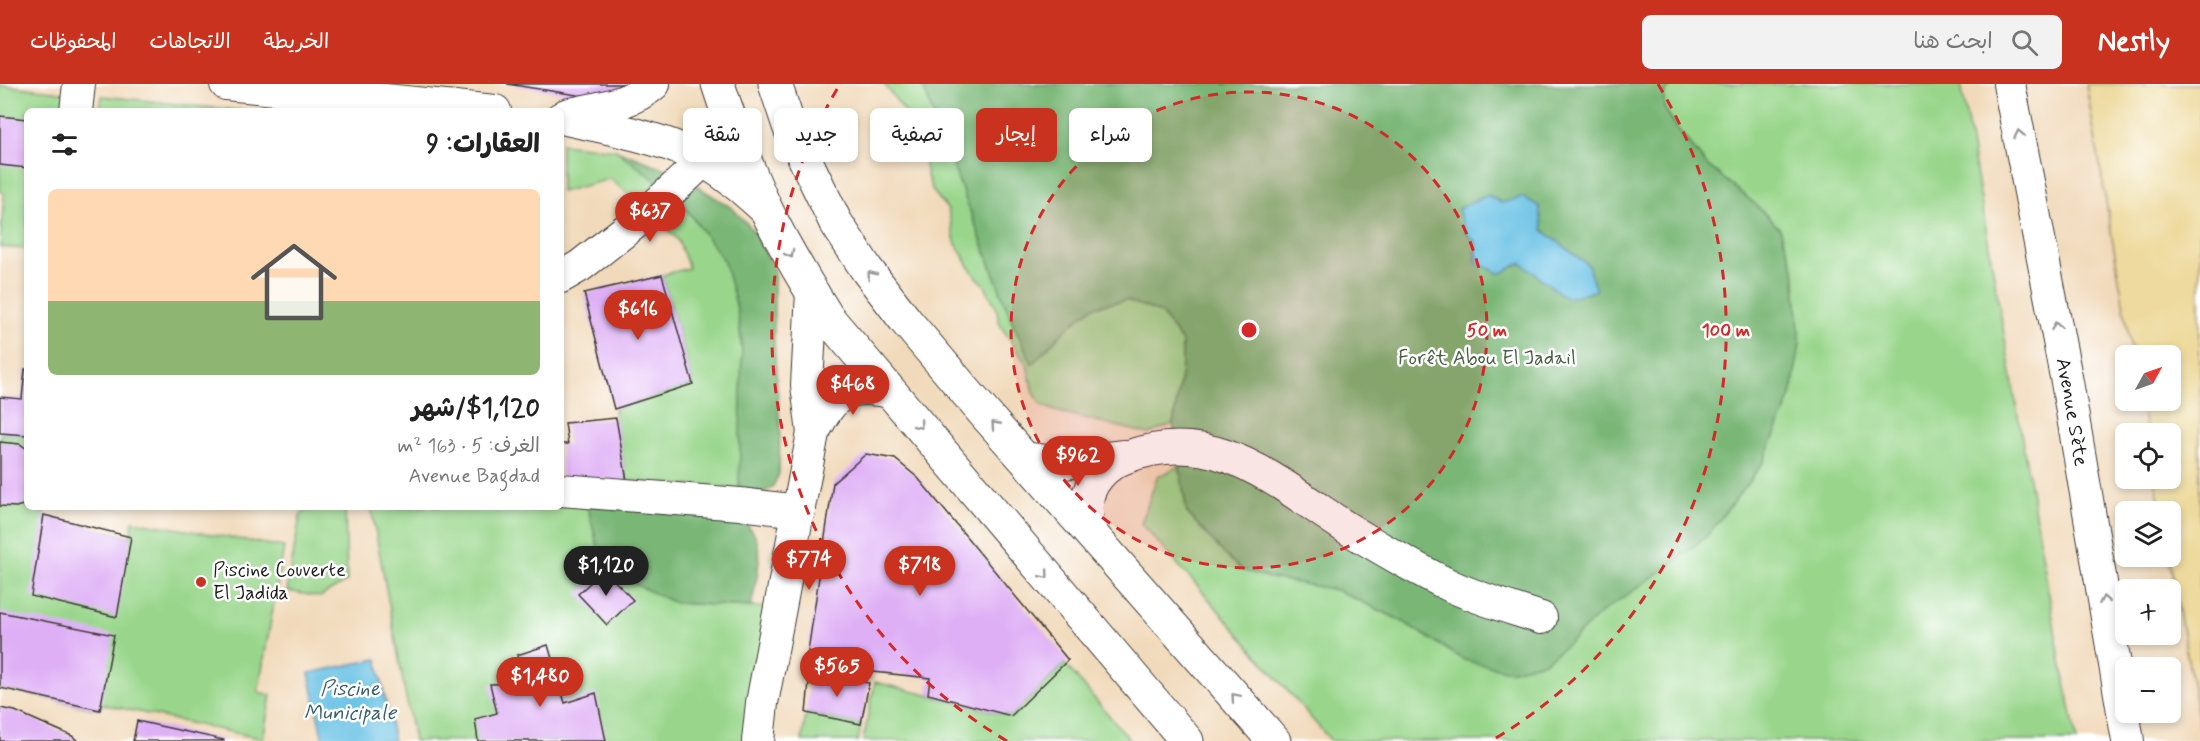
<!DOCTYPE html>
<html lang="ar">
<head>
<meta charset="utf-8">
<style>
	body { margin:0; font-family:Mynerve,"Playpen Sans Arabic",sans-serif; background:#f2f2f2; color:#222; direction:rtl; height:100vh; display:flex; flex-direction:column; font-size:22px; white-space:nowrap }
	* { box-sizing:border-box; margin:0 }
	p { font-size:20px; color:#767676 }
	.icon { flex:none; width:33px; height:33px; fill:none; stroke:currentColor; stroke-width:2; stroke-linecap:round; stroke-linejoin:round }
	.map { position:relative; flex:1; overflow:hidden; direction:ltr }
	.details { position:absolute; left:24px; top:24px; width:540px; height:402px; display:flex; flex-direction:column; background:#fff; border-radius:9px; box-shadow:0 3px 9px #0003; direction:rtl }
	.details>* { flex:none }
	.guide { position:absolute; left:582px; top:24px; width:570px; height:54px; direction:rtl; display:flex; gap:12px }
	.needle { width:39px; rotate:50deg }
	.controls { position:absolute; left:2115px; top:261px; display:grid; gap:12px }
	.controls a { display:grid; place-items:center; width:66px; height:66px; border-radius:9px; background:#fff; box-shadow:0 3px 9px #0003; font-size:30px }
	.price { position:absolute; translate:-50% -51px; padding:0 14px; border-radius:21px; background:#c8321e; color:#fff; font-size:20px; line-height:39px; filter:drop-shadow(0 2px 3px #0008) }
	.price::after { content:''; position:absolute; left:50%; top:36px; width:18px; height:14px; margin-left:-9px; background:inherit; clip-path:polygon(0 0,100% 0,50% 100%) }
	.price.current { background:#222; color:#fff }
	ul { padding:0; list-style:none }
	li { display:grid; align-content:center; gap:12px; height:318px; padding:0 24px }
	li+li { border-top:2px solid #e0e0e0 }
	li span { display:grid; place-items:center; height:186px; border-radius:9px; color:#555 }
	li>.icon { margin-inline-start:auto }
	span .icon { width:108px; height:108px; fill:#fffc; stroke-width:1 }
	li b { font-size:26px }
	h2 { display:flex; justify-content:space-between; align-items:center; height:72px; padding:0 24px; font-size:26px }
	.tag { padding:0 21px; border-radius:9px; background:#fff; box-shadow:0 3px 9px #0003; font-size:21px; line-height:54px }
	.tag.current { background:#c8321e; color:#fff }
	header { display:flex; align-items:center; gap:36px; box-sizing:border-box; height:84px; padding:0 30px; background:#c8321e; color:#fff }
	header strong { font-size:28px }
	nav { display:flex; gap:33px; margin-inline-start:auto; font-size:21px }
	.search { width:420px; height:54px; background:#f2f2f2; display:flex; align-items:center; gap:15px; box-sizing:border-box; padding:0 21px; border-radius:9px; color:#767676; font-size:22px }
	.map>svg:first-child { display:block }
	.green { fill:#99d68b; stroke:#5a7954; stroke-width:1.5 }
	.forest { fill:#7ab777; stroke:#4b6a4a; stroke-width:1.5 }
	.sand { fill:#eeda9e; stroke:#857b5d; stroke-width:1.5 }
	.water { fill:#67c1e5; stroke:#426e80; stroke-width:1.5 }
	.building { fill:#deaff5 }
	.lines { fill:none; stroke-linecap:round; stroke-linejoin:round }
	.minor-casing { stroke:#3c3834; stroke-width:34 }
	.highway-casing { stroke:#3c3834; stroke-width:35 }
	.minor { stroke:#fff; stroke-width:32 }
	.highway { stroke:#fff; stroke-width:33 }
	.oneway { stroke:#999 }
	.ring { fill:none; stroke:#d62828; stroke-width:3; stroke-dasharray:10 8 }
	.poi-dot { fill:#c8321e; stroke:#fff; stroke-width:2 }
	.labels { text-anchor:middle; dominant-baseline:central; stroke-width:5; stroke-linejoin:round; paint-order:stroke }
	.park-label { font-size:20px; fill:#485d43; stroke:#fff }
	.street-label { font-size:20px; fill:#1c1c1c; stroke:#fff }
	.poi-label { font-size:20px; fill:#1c1c1c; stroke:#fff; text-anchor:start }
	.water-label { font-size:21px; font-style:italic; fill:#3a5e6c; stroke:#fff }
	.centre { fill:#d62828; stroke:#fff; stroke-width:3 }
	.ring-label { font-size:18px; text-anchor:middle; font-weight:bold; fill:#d62828; stroke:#fff; stroke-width:5; stroke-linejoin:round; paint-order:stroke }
</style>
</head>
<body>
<header>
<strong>Nestly</strong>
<div class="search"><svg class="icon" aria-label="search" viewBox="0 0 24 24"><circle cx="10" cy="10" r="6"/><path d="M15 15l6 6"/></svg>ابحث هنا</div>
<nav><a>الخريطة</a><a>الاتجاهات</a><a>المحفوظات</a></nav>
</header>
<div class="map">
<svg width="2200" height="657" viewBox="0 0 2200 657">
	<rect width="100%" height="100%" fill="#fff"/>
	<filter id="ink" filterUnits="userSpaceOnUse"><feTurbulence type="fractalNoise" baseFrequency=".0167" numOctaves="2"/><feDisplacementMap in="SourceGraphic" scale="12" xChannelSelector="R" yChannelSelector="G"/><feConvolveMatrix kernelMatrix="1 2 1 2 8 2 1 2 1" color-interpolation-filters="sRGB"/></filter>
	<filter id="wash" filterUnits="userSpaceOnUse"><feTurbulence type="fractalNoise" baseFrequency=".008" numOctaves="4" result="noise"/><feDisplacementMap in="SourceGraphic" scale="24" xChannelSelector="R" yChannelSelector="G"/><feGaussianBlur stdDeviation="1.35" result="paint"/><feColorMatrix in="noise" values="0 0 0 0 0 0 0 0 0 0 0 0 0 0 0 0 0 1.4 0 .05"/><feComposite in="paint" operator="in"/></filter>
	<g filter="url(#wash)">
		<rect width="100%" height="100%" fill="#f1dabb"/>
		<g class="green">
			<polygon points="884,0 922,0 1011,235 1032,279 1066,245 1093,223 1126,216 1161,229 1182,258 1182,286 1173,340 1149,350 1055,327 1041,321 1033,307 1027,281 1000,241 996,223 984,200 973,189 955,158 948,126 933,107 927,92 921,57 909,33"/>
			<polygon points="1671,0 1961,0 2058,563 2077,657 1331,657 1194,498 1141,440 1157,393 1179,382 1187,429 1242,486 1270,494 1337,506 1400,536 1565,563 1602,528 1791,312 1800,259 1794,184 1780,145 1755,120 1707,81 1679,47 1664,24 1664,11"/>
			<polygon points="0,1 70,9 68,27 27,27 27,165 0,163 4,109 0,108"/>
			<polygon points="102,12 243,27 100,27"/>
			<polygon points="561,60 616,66 662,101 643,121 610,95 561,108"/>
			<path d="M677,116C690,128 718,162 724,178C751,245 741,333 739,405L627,397L614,325L693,300L662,191L689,184L678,156L658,135Z"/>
			<polygon points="0,349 27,351 27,423 45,423 44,432 131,453 133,437 284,463 258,608 271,611 263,655 102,620 100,626 0,604"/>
			<polygon points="561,406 584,407 675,519 774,524 752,657 414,657 371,423 561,423"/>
			<polygon points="309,423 345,423 347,497 320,513 287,507 300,432"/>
			<polygon points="1065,580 1131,657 863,657 875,598 1011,632"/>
			<polygon points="806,629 861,640 858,657 802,657"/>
		</g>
		<g class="forest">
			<polygon points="922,0 1671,0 1664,11 1664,24 1679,47 1707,81 1755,120 1780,145 1794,184 1800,259 1791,312 1763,379 1708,451 1668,483 1602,528 1568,560 1544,578 1509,587 1464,576 1400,536 1337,506 1270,494 1242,486 1225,471 1187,429 1173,340 1182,286 1182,258 1161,229 1126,216 1093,223 1066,245 1032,280 1011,235"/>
			<polygon points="616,66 676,89 732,124 752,145 774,185 774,260 780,342 779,390 772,404 762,409 739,405 742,257 736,220 724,177 688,127 654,95"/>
			<path d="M587,421L740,436C771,454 756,494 751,523L675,519L604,486Z"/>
		</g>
		<polygon class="sand" points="2086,0 2200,0 2200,642 2169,473 2170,428 2161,427 2155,395 2170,394 2170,350 2147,349 2141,317 2170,316 2170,272 2132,271"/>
		<g class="water">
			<polygon points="1488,111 1501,119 1522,113 1539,122 1543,146 1588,181 1596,207 1566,214 1521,179 1500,190 1476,178 1476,158 1465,148 1458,125"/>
			<polygon points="377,575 394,657 323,657 309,589"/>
		</g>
		<g id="blocks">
			<g class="building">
				<polygon points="507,0 629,0 611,13 577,11"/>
				<polygon points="0,32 27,35 27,84 0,81"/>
				<polygon points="662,191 693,300 614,325 584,209"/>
				<polygon points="25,285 27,285 27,351 0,349 0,313 22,315"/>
				<polygon points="616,334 627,397 561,392 561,360 568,360 565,339"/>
				<polygon points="0,358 20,360 27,365 27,420 16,423 0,422"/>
				<polygon points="866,370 895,375 918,394 1068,576 1011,632 928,610 930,594 806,581 833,399"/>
				<polygon points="44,431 131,453 117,533 31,512"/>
				<polygon points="604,486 633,516 607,541 578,510"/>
				<polygon points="0,528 114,551 100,626 0,604"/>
				<polygon points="548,561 565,619 596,609 606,657 478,657 475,635 497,629 490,600 522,599 517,571"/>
				<polygon points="810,588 869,599 861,640 806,629"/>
				<polygon points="0,624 15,627 72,652 78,657 0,657"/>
				<polygon points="137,637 224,656 224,657 133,657"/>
			</g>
		</g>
	</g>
	<g filter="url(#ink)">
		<use href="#blocks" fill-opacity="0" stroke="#3c3834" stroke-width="1.5"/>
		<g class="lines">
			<g class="minor-casing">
				<g id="minor">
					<polyline points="226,0 495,27"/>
					<path id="s1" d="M2009,0L2067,298L2128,657"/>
					<polyline points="76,27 79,0"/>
					<path d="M566,31C596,24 630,21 654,0"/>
					<path d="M561,34C597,42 635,48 670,61C707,74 738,100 766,126"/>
					<polyline points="561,193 580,182 644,132 703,77"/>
					<polyline points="812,208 807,301 813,349"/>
					<polyline points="1024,374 1063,379 1124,372"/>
					<polyline points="561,406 740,420 799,427"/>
					<path d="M1090,449C1089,440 1086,430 1087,421C1087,400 1105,381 1124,374C1215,339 1275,398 1347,444C1378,463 1418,486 1451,502C1479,515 1511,524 1541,534"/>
					<path d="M758,657L762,619L813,349C835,309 844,299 891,308"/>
				</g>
			</g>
			<g class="highway-casing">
				<g id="highway">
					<path d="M718,0C732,43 747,85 766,125C784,163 806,199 828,234L1187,657"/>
					<polyline points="775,0 789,42 835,137 867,186 906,237 984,329 1274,657"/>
				</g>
			</g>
			<use href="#minor" class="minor"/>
			<use href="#highway" class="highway"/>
		</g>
		<defs><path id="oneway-chevron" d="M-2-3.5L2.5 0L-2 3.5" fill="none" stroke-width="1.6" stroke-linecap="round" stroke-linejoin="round" transform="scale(1.5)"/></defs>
		<g class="oneway">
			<use href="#oneway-chevron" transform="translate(2019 50) rotate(-101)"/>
			<use href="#oneway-chevron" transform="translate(790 170) rotate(62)"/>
			<use href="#oneway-chevron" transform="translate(871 191) rotate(-127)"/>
			<use href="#oneway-chevron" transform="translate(2056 242) rotate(-101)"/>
			<use href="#oneway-chevron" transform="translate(919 341) rotate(50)"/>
			<use href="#oneway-chevron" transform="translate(995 341) rotate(-132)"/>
			<use href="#oneway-chevron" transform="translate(1045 491) rotate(50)"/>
			<use href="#oneway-chevron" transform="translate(2104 516) rotate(-100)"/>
			<use href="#oneway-chevron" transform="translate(1235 613) rotate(-131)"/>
		</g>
	</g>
	<circle cx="1249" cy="246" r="238" fill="#d62828" fill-opacity=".12"/>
	<g class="ring">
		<circle cx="1249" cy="246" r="238"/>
		<path d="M1007 657A477 477 0 0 1 840 0M1658 0A477 477 0 0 1 1491 657"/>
	</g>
	<circle class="poi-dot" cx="201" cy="498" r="6"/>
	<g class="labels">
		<g class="park-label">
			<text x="1487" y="274">Forêt Abou El Jadail</text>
		</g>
		<g class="street-label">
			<text stroke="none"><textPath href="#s1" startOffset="334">Avenue Sète</textPath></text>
		</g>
		<g class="poi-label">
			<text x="213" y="486">Piscine Couverte<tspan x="213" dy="23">El Jadida</tspan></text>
		</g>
		<g class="water-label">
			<text x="350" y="605">Piscine<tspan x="350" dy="24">Municipale</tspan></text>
		</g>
	</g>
	<circle cx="1249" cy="246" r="9" class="centre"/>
	<g class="ring-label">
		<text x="1487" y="252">50 m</text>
		<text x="1726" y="252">100 m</text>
	</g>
</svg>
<div class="controls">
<a><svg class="needle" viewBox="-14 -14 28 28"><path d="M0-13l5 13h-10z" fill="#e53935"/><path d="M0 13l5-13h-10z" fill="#767676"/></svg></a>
<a><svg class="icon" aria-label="locate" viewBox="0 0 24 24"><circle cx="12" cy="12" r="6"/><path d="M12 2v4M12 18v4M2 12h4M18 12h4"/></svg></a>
<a><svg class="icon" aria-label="layers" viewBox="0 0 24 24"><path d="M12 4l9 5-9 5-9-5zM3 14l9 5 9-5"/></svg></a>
<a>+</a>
<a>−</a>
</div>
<b class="price" style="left:650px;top:159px">$637</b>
<b class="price" style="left:638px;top:257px">$616</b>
<b class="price" style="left:853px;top:332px">$468</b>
<b class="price" style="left:1078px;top:403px">$962</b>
<b class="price" style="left:809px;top:507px">$774</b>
<b class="price current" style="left:606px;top:513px">$1,120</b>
<b class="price" style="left:920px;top:513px">$718</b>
<b class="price" style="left:837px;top:614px">$565</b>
<b class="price" style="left:540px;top:624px">$1,480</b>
<div class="guide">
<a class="tag">شراء</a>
<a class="tag current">إيجار</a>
<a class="tag">تصفية</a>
<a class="tag">جديد</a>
<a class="tag">شقة</a>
</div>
<section class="details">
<h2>العقارات: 9<svg class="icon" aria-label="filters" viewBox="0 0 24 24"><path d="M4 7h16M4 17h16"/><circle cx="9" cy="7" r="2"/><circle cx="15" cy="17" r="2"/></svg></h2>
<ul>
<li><span style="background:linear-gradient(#ffd9b3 60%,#8fb573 0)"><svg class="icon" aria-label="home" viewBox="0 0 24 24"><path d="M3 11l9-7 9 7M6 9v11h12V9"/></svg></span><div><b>$1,120/شهر</b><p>الغرف: 5 · 163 m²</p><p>Avenue Bagdad</p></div></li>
</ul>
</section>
</div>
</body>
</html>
